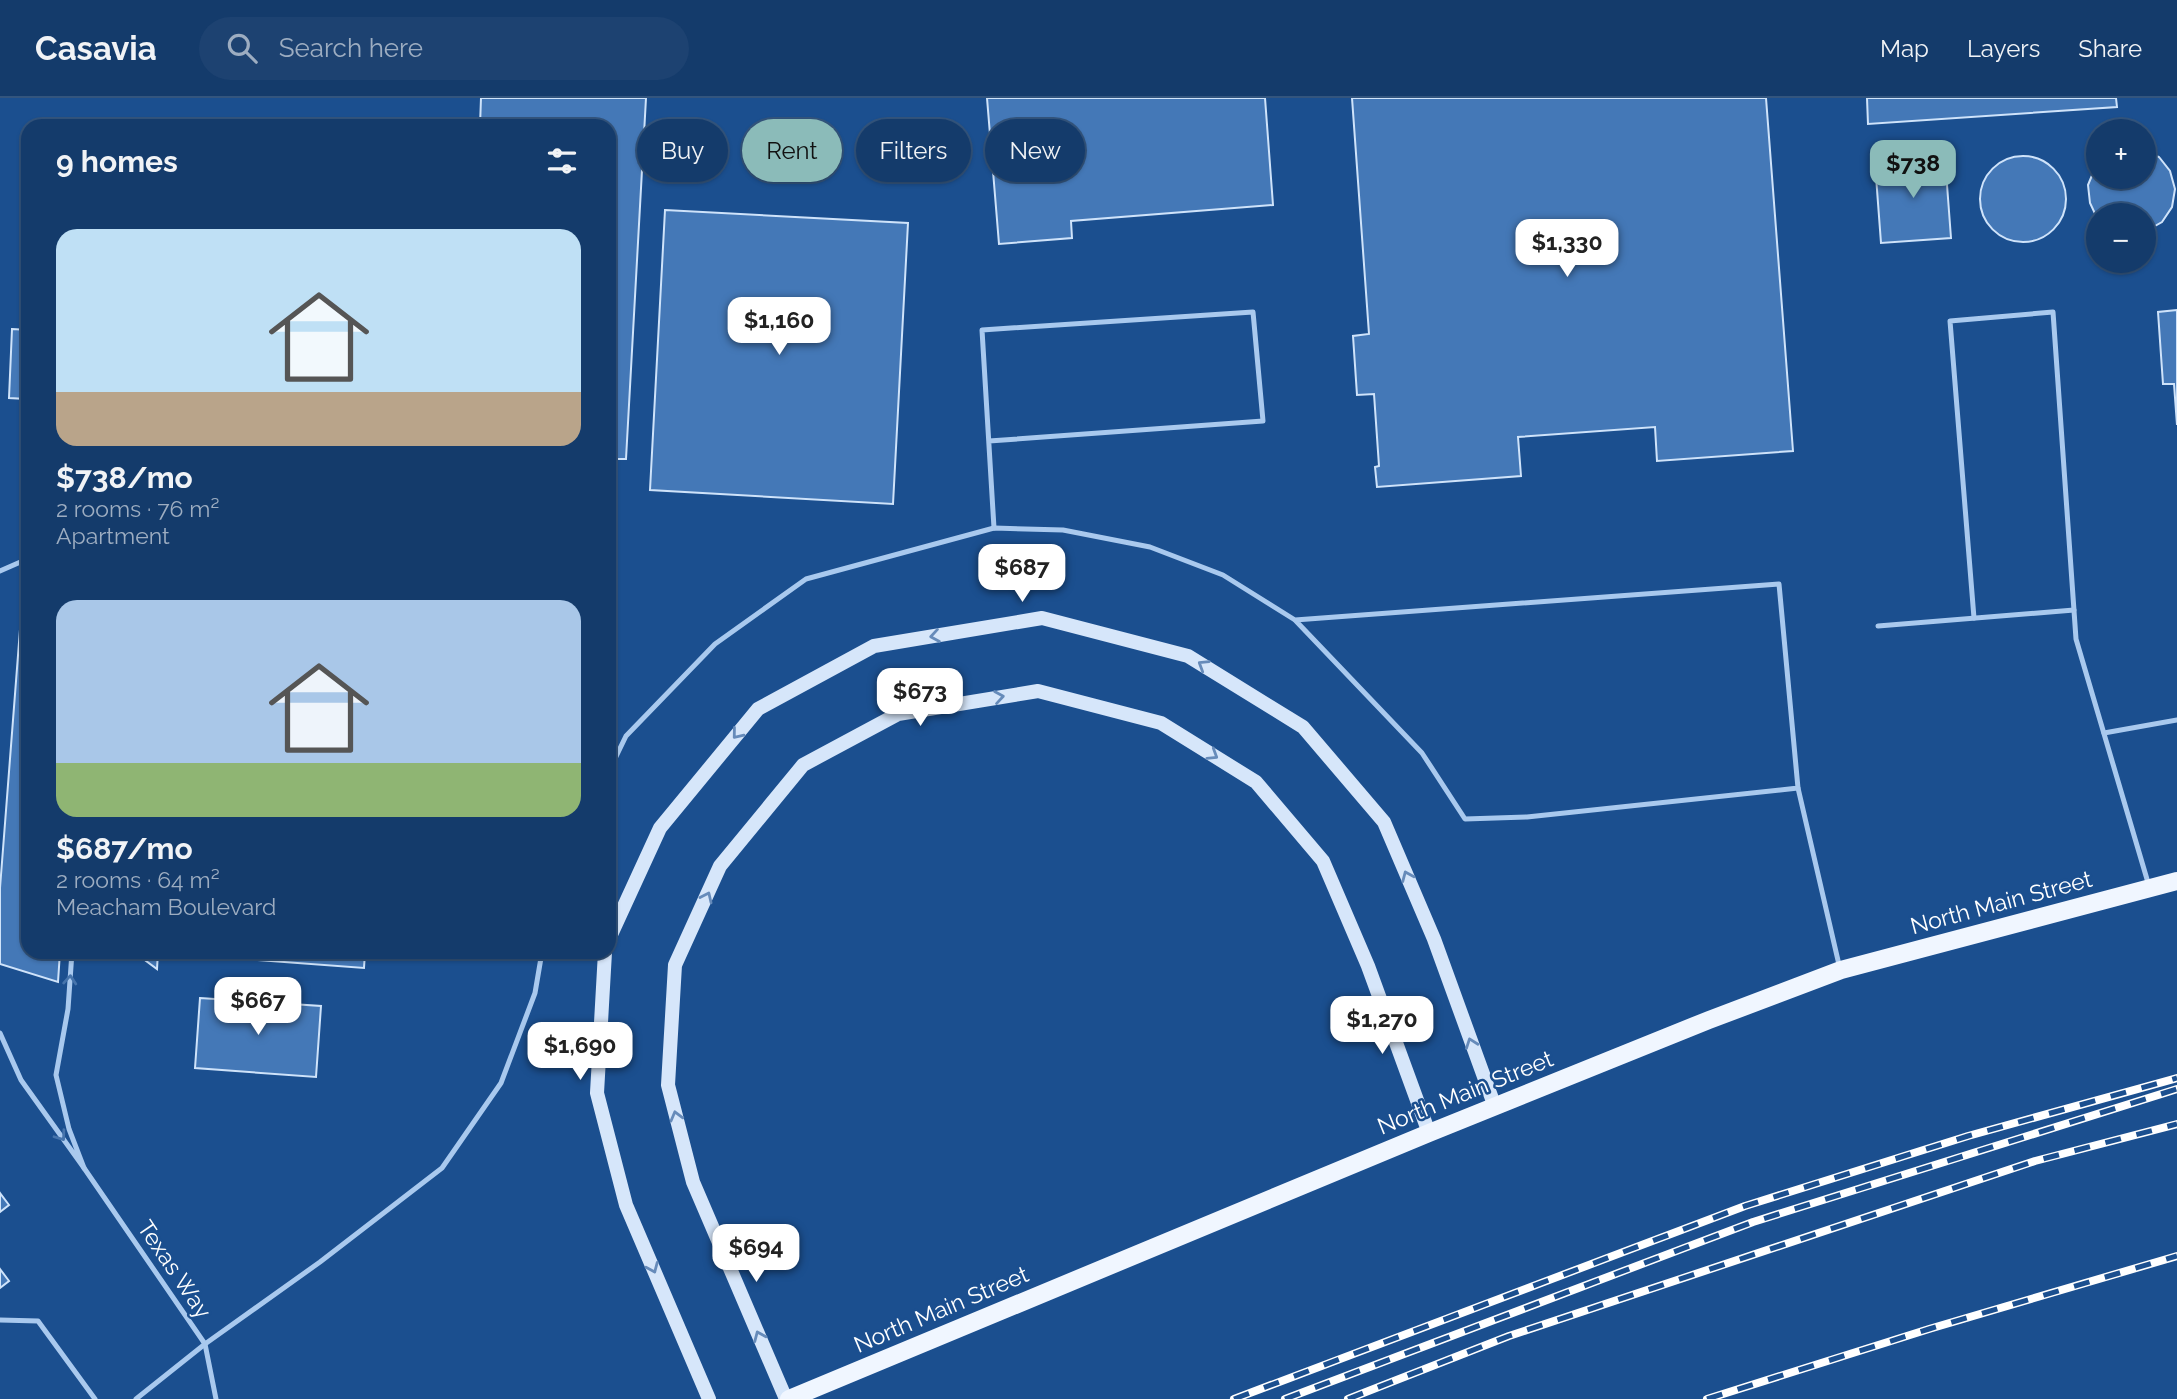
<!DOCTYPE html>
<html lang="en">
<head>
<meta charset="utf-8">
<style>
	body { margin:0; font-family:Raleway,sans-serif; background:#1d4271; color:#f1f3f6; height:100vh; display:flex; flex-direction:column; font-size:26px; white-space:nowrap }
	* { box-sizing:border-box; margin:0 }
	p { font-size:23px; color:#9dadc1 }
	.icon { flex:none; width:38px; height:38px; fill:none; stroke:currentColor; stroke-width:2; stroke-linecap:round; stroke-linejoin:round }
	.map { position:relative; flex:1; overflow:hidden }
	.drawer { position:absolute; left:21px; top:21px; width:595px; height:840px; display:flex; flex-direction:column; background:#143b6b; border-radius:21px; box-shadow:0 2px 5px #0004,0 0 0 2px #33557e }
	.drawer>* { flex:none }
	.banner { position:absolute; left:637px; top:21px; width:665px; height:63px; display:flex; gap:14px }
	.tools { position:absolute; left:2086px; top:21px; display:grid; gap:14px }
	.tools a { display:grid; place-items:center; width:70px; height:70px; border-radius:50%; background:#143b6b; box-shadow:0 2px 5px #0004,0 0 0 2px #33557e; font-size:35px }
	.price { position:absolute; translate:-50% -60px; padding:0 16px; border-radius:14px; background:#fff; color:#222; font-size:23px; line-height:46px; filter:drop-shadow(0 2px 4px #0008) }
	.price::after { content:''; position:absolute; left:50%; top:42px; width:21px; height:16px; margin-left:-10px; background:inherit; clip-path:polygon(0 0,100% 0,50% 100%) }
	.price.selected { background:#8bbbb9; color:#111 }
	ul { padding:0; list-style:none }
	li { display:grid; align-content:center; gap:14px; height:371px; padding:0 35px }
	li span { display:grid; place-items:center; height:217px; border-radius:21px; color:#555 }
	li>.icon { margin-inline-start:auto }
	span .icon { width:126px; height:126px; fill:#fffc; stroke-width:1 }
	li b { font-size:30px }
	h2 { display:flex; justify-content:space-between; align-items:center; height:84px; padding:0 35px; font-size:30px }
	.tag { padding:0 24px; border-radius:32px; background:#143b6b; box-shadow:0 2px 5px #0004,0 0 0 2px #33557e; font-size:24px; line-height:63px }
	.tag.selected { background:#8bbbb9; color:#111 }
	header { display:flex; align-items:center; gap:42px; box-sizing:border-box; height:98px; padding:0 35px; background:#143b6b; border-bottom:2px solid #33557e }
	header strong { font-size:33px }
	nav { display:flex; gap:38px; margin-inline-start:auto; font-size:24px }
	.search { width:490px; height:63px; background:#1d4271; display:flex; align-items:center; gap:18px; box-sizing:border-box; padding:0 24px; border-radius:38px; color:#9dadc1; font-size:26px }
	.map>svg:first-child { display:block }
	.building { fill:#4478b7; stroke:#cfe3fa; stroke-width:2 }
	.lines { fill:none; stroke-linecap:round; stroke-linejoin:round }
	.lane { stroke:#a9c9ee; stroke-width:5 }
	.secondary { stroke:#d6e6fa; stroke-width:14 }
	.primary { stroke:#f0f6ff; stroke-width:18 }
	.rail-casing { stroke:#fff; stroke-width:8 }
	.rail { stroke:#1b4f8f; stroke-width:5; stroke-dasharray:16; stroke-linecap:butt }
	.oneway { stroke:#668bba }
	.oneway2 { stroke:#4674ac }
	.labels { text-anchor:middle; dominant-baseline:central; stroke-width:5; stroke-linejoin:round; paint-order:stroke }
	.street-label { font-size:23px; fill:#fff; stroke:#1b4f8f }
</style>
</head>
<body>
<header>
<strong>Casavia</strong>
<div class="search"><svg class="icon" aria-label="search" viewBox="0 0 24 24"><circle cx="10" cy="10" r="6"/><path d="M15 15l6 6"/></svg>Search here</div>
<nav><a>Map</a><a>Layers</a><a>Share</a></nav>
</header>
<div class="map">
<svg width="2177" height="1301" viewBox="0 0 2177 1301">
	<rect width="100%" height="100%" fill="#1b4f8f"/>
	<g class="building">
		<polygon points="481,0 646,0 626,361 609,361 609,28 480,28"/>
		<polygon points="987,0 1265,0 1273,107 1071,123 1072,140 999,146"/>
		<polygon points="1352,0 1766,0 1793,353 1657,363 1655,329 1518,339 1521,378 1377,389 1375,369 1379,368 1374,296 1357,297 1353,238 1369,236"/>
		<polygon points="1867,0 2116,0 2117,9 1868,26"/>
		<polygon points="2144,52 2159,59 2170,73 2175,91 2172,109 2162,124 2144,134 2144,117 2098,117 2098,122 2090,105 2088,87 2095,70 2098,66 2098,79 2144,79"/>
		<circle cx="2023" cy="101" r="43"/>
		<polygon points="1945,60 1951,140 1881,145 1875,65"/>
		<polygon points="665,112 908,125 893,406 650,392"/>
		<polygon points="2177,212 2177,327 2174,286 2163,286 2158,214"/>
		<polygon points="12,231 28,232 28,854 60,854 58,884 0,866 0,790 27,441 20,426 26,301 9,300"/>
		<polygon points="134,854 158,854 157,871"/>
		<polygon points="230,854 365,854 364,870 229,860"/>
		<polygon points="200,900 321,908 316,979 195,970"/>
		<polygon points="0,1095 9,1107 0,1114"/>
		<polygon points="0,1171 9,1183 0,1190"/>
	</g>
	<g class="lines">
		<g class="lane">
			<polyline points="989,343 1263,323 1253,214 982,232 994,430"/>
			<polyline points="0,473 25,462"/>
			<polyline points="1974,520 1950,223 2053,214 2076,541 2149,788"/>
			<polyline points="1878,528 2074,512"/>
			<polyline points="2104,635 2177,622"/>
			<polyline points="609,673 626,638 715,546 806,481 994,430 1063,432 1150,449 1223,477 1295,522 1422,655 1465,721 1527,719 1798,690 1779,486 1295,522"/>
			<polyline points="1798,690 1840,871"/>
			<polyline points="0,935 21,982 84,1070 69,1031 56,977 68,911 72,854"/>
			<polyline points="84,1070 205,1246 216,1301"/>
			<polyline points="0,1222 38,1223 95,1301"/>
			<polyline points="136,1301 205,1246 320,1164 442,1070 501,985 535,895 542,854"/>
		</g>
		<g class="secondary">
			<polyline points="609,841 660,730 758,611 874,548 1042,520 1188,558 1303,629 1384,724 1434,841 1495,1009"/>
			<polyline points="605,854 597,995 626,1107 709,1301"/>
			<polyline points="786,1301 693,1084 668,987 675,867 720,768 803,667 898,616 1038,593 1161,625 1256,684 1323,763 1368,868 1429,1035"/>
		</g>
		<polyline class="primary" points="789,1301 1429,1035 1709,922 1841,872 2177,783"/>
		<g class="rail-casing">
			<g id="rail">
				<polyline points="1234,1301 1745,1108 1968,1038 2177,980"/>
				<polyline points="1285,1301 1753,1124 2177,991"/>
				<polyline points="1348,1301 1509,1238 2035,1063 2177,1026"/>
				<polyline points="1707,1301 1929,1231 2177,1158"/>
			</g>
		</g>
		<use href="#rail" class="rail"/>
	</g>
	<defs><path id="oneway-chevron" d="M-2-3.5L2.5 0L-2 3.5" fill="none" stroke-width="1.6" stroke-linecap="round" stroke-linejoin="round" transform="scale(1.75)"/></defs>
	<g class="oneway">
		<use href="#oneway-chevron" transform="translate(935 538) rotate(171)"/>
		<use href="#oneway-chevron" transform="translate(1203 567) rotate(-148)"/>
		<use href="#oneway-chevron" transform="translate(999 599) rotate(-9)"/>
		<use href="#oneway-chevron" transform="translate(737 636) rotate(129)"/>
		<use href="#oneway-chevron" transform="translate(1213 657) rotate(32)"/>
		<use href="#oneway-chevron" transform="translate(1407 778) rotate(-113)"/>
		<use href="#oneway-chevron" transform="translate(707 799) rotate(-65)"/>
		<use href="#oneway-chevron" transform="translate(1471 945) rotate(-110)"/>
		<use href="#oneway-chevron" transform="translate(676 1018) rotate(-105)"/>
		<use href="#oneway-chevron" transform="translate(653 1170) rotate(67)"/>
		<use href="#oneway-chevron" transform="translate(759 1238) rotate(-113)"/>
	</g>
	<g class="oneway2">
		<use href="#oneway-chevron" transform="translate(70 882) rotate(-86)"/>
		<use href="#oneway-chevron" transform="translate(61 1038) rotate(54)"/>
	</g>
	<g class="labels">
		<g class="street-label">
			<text transform="translate(2001 804) rotate(-15)">North Main Street</text>
			<text transform="translate(1465 994) rotate(-22)">North Main Street</text>
			<text transform="translate(175 1171) rotate(56)">Texas Way</text>
			<text transform="translate(941 1211) rotate(-23)">North Main Street</text>
		</g>
	</g>
</svg>
<div class="tools">
<a>+</a>
<a>−</a>
</div>
<b class="price selected" style="left:1913px;top:102px">$738</b>
<b class="price" style="left:1567px;top:181px">$1,330</b>
<b class="price" style="left:779px;top:259px">$1,160</b>
<b class="price" style="left:1022px;top:506px">$687</b>
<b class="price" style="left:920px;top:630px">$673</b>
<b class="price" style="left:258px;top:939px">$667</b>
<b class="price" style="left:1382px;top:958px">$1,270</b>
<b class="price" style="left:580px;top:984px">$1,690</b>
<b class="price" style="left:756px;top:1186px">$694</b>
<div class="banner">
<a class="tag">Buy</a>
<a class="tag selected">Rent</a>
<a class="tag">Filters</a>
<a class="tag">New</a>
</div>
<section class="drawer">
<h2>9 homes<svg class="icon" aria-label="filters" viewBox="0 0 24 24"><path d="M4 7h16M4 17h16"/><circle cx="9" cy="7" r="2"/><circle cx="15" cy="17" r="2"/></svg></h2>
<ul>
<li><span style="background:linear-gradient(#bfe0f5 75%,#b9a48a 0)"><svg class="icon" aria-label="home" viewBox="0 0 24 24"><path d="M3 11l9-7 9 7M6 9v11h12V9"/></svg></span><div><b>$738/mo</b><p>2 rooms · 76 m²</p><p>Apartment</p></div></li>
<li><span style="background:linear-gradient(#a9c7e8 75%,#8fb573 0)"><svg class="icon" aria-label="home" viewBox="0 0 24 24"><path d="M3 11l9-7 9 7M6 9v11h12V9"/></svg></span><div><b>$687/mo</b><p>2 rooms · 64 m²</p><p>Meacham Boulevard</p></div></li>
</ul>
</section>
</div>
</body>
</html>
